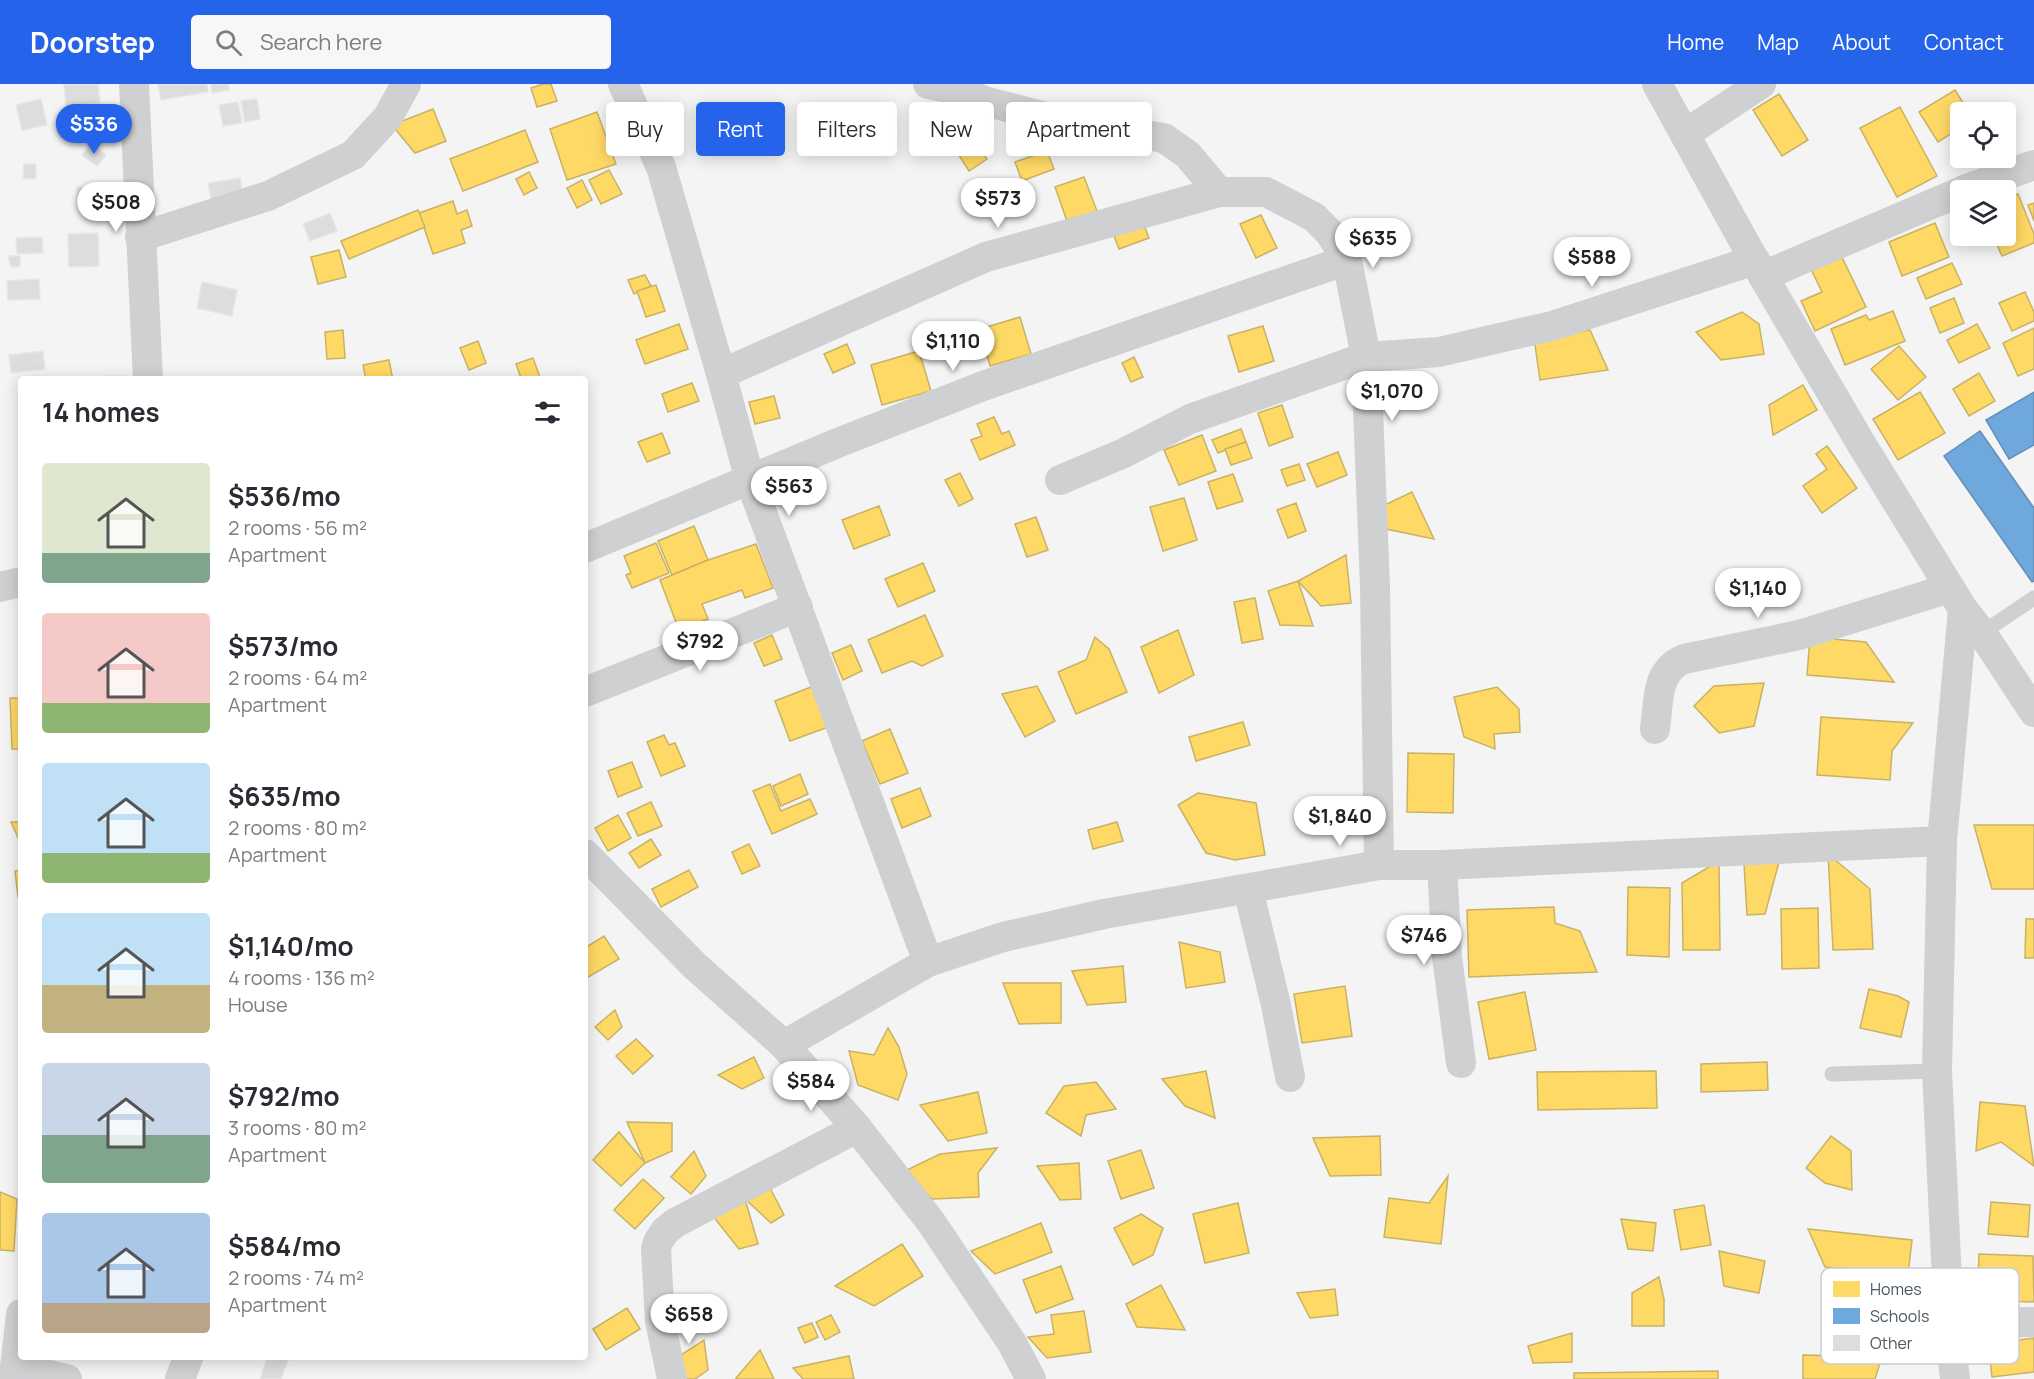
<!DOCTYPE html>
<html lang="en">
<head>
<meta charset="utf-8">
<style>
	body { margin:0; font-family:Manrope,sans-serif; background:#f7f7f7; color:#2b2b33; height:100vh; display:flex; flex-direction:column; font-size:22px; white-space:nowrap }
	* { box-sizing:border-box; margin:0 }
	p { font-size:20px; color:#7c7c81 }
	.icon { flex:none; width:33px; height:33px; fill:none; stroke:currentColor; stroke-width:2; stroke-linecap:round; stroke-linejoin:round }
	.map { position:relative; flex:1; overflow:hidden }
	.sheet { position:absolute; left:18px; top:292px; width:570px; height:984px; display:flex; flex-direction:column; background:#fff; border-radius:6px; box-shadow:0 3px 15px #0003 }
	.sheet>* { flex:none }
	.guide { position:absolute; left:606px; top:18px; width:570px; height:54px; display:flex; gap:12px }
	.buttons { position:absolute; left:1950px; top:18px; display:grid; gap:12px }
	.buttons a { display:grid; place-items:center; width:66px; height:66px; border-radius:6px; background:#fff; box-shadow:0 3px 15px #0003; font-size:30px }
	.price { position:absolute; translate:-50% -51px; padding:0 14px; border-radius:21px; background:#fff; color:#222; font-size:20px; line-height:39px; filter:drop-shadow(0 2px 3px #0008) }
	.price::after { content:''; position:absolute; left:50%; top:36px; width:18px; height:14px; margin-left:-9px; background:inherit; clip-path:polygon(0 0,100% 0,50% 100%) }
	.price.active { background:#2563eb; color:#fff }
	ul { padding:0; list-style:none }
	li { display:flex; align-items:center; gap:18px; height:150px; padding:0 24px }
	li span { display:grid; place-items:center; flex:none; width:168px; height:120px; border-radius:6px; color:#555 }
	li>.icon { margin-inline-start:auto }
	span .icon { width:72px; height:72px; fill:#fffc; stroke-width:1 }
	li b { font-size:26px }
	h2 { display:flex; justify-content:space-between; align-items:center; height:72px; padding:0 24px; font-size:26px }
	.tag { padding:0 21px; border-radius:6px; background:#fff; box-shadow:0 3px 15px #0003; font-size:21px; line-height:54px }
	.tag.active { background:#2563eb; color:#fff }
	header { display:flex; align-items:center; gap:36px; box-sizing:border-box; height:84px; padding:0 30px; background:#2563eb; color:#fff }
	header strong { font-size:28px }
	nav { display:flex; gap:33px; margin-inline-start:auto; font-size:21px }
	.search { width:420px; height:54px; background:#f7f7f7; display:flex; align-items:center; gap:15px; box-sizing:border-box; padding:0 21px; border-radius:6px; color:#7c7c81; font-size:22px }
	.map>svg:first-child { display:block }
	.homes { fill:#ffd966; stroke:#c9b264; stroke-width:1.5 }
	.schools { fill:#6fa8dc; stroke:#648fb7; stroke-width:1.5 }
	.building { fill:#ddddde; stroke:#e5e6e7; stroke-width:1.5 }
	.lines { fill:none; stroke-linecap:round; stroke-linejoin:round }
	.lane { stroke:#ced0d2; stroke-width:15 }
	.street { stroke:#ced0d2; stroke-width:30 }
	.key { fill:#fff; stroke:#c9ccd0; stroke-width:1.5 }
	.key-label { font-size:16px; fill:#4a5661 }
</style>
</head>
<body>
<header>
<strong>Doorstep</strong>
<div class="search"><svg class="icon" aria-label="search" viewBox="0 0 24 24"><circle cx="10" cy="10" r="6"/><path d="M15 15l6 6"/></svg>Search here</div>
<nav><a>Home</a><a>Map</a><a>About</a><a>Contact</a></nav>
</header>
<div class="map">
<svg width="2034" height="1295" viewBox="0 0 2034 1295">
	<rect width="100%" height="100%" fill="#f4f4f4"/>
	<g class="homes">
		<polygon points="543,0 551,0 557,17 537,23 531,4"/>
		<polygon points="1955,6 1969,28 1960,28 1960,44 1938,58 1919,28"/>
		<polygon points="1779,10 1808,56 1782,72 1753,26"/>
		<polygon points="1900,23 1937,92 1897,113 1860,44"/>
		<polygon points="433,25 446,57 415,69 392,41"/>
		<polygon points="597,28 616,80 567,96 550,45"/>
		<polygon points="525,46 538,78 463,107 450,75"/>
		<polygon points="971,51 987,75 969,87 953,62"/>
		<polygon points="1047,67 1054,85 1022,97 1015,78"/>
		<polygon points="609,86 622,110 601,120 589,96"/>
		<polygon points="529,88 537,104 524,111 516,95"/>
		<polygon points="1084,93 1097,127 1067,137 1055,103"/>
		<polygon points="582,96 592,116 577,124 567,104"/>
		<polygon points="2018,110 2034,150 2034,159 2002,172 1993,152 2006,152 2006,115"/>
		<polygon points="453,117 457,130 467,126 472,142 461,146 465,159 433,170 419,129"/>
		<polygon points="2034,119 2034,137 2028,121"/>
		<polygon points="418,126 425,143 349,175 341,157"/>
		<polygon points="1261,131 1277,164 1256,174 1240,140"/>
		<polygon points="1141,133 1149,154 1119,165 1111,144"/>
		<polygon points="1935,139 1949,173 1902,192 1889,158"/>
		<polygon points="1837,163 1866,223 1815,247 1801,217 1822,208 1807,177"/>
		<polygon points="339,166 346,193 318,200 311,173"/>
		<polygon points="1952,179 1962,200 1926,215 1917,194"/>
		<polygon points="645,191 651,202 634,210 628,196"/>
		<polygon points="656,201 665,227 646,233 637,207"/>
		<polygon points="2025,208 2034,228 2034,237 2012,247 1999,219"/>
		<polygon points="1954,214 1964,239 1940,249 1930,224"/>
		<polygon points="1893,227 1905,257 1845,281 1831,245 1866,231 1869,236"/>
		<polygon points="1742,228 1759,240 1764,270 1721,276 1696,248"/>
		<polygon points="1020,233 1031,270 990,282 980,245"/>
		<polygon points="679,240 688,265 645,280 636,256"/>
		<polygon points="1977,240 1990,264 1959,279 1947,256"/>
		<polygon points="1263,242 1274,277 1239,288 1228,252"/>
		<polygon points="2034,244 2034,285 2018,292 2003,259"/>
		<polygon points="343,246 345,274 327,275 325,248"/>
		<polygon points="1590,246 1608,286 1540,296 1534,254"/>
		<polygon points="478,257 486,279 469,286 460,264"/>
		<polygon points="847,260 855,279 833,289 824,270"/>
		<polygon points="1899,262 1926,293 1898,316 1871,285"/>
		<polygon points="919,267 931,307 882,321 871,281"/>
		<polygon points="1134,273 1143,293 1131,298 1122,279"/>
		<polygon points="533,274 541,296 517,296 521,294 516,280"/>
		<polygon points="389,276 393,296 366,296 363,281"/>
		<polygon points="1979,289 1995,317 1969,332 1953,305"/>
		<polygon points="692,299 699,317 668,328 662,310"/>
		<polygon points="1803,301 1817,326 1773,351 1769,321"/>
		<polygon points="1920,308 1945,349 1898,376 1873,335"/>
		<polygon points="774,312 780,334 755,340 749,318"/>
		<polygon points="1282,321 1293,353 1269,362 1258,329"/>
		<polygon points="994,333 1002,350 1009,347 1015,361 980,376 971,356 982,352 977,340"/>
		<polygon points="1241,345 1246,358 1218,369 1212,356"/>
		<polygon points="662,349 670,369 647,378 638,358"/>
		<polygon points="1202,351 1216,387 1179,401 1164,366"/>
		<polygon points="1246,358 1252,374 1231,381 1225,365"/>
		<polygon points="1827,362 1857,404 1822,429 1803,402 1827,385 1816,370"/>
		<polygon points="1338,368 1347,391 1317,403 1307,380"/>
		<polygon points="1299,380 1305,396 1287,402 1281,386"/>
		<polygon points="960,389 973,415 959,422 945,396"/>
		<polygon points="1233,390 1243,417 1217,425 1208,398"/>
		<polygon points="1412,408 1434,455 1386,445 1376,425"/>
		<polygon points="1184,414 1197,456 1163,467 1150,423"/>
		<polygon points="1296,419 1306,447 1288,454 1277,426"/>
		<polygon points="879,422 890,451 854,465 842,436"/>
		<polygon points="1036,433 1048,466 1027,473 1015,440"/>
		<polygon points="694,442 708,476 672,491 658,457"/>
		<polygon points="656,459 669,489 632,504 626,491 631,489 624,472"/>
		<polygon points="756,460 773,504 745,514 742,506 702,520 708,535 679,546 660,496 708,476"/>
		<polygon points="1346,471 1351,519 1321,522 1298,497"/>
		<polygon points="923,479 935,507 898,523 885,495"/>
		<polygon points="1298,497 1313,542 1280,541 1268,507"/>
		<polygon points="1255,514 1263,555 1242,559 1234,518"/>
		<polygon points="925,531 943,572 922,582 912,577 882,589 868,556"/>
		<polygon points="1178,546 1194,591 1159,609 1141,563"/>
		<polygon points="772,551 782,575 764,582 754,559"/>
		<polygon points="1095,553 1109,565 1127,608 1076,630 1058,588 1086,576"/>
		<polygon points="1810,553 1866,558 1894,598 1807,591"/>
		<polygon points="851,561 862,587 843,596 832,569"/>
		<polygon points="1764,599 1754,642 1719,649 1694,622 1714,602"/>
		<polygon points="816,601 831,642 790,657 775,617"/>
		<polygon points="1037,602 1055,637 1025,653 1002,610"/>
		<polygon points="1497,603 1519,625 1520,648 1494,650 1495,665 1464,653 1454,613"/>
		<polygon points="10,614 21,614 21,665 12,665"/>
		<polygon points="1821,633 1913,639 1892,667 1890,696 1817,691"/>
		<polygon points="1243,638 1250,661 1196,677 1189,653"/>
		<polygon points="890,645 908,689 880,700 862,657"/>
		<polygon points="664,651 669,661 675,659 685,682 661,692 647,658"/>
		<polygon points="1408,669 1454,670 1453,729 1407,728"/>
		<polygon points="632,678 642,703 618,713 608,687"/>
		<polygon points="800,690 808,710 781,722 773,702"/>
		<polygon points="770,700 781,727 810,715 817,730 772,750 753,707"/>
		<polygon points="920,704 931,732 902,744 891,715"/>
		<polygon points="1198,709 1256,719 1265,771 1235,776 1206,769 1178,721"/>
		<polygon points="651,718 662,742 638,752 627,729"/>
		<polygon points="618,731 631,754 608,767 595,744"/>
		<polygon points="11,738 21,738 21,760"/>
		<polygon points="1117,738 1123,757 1093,765 1088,746"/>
		<polygon points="1974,741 2034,741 2034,805 1992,805"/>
		<polygon points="651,755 661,771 639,784 629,769"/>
		<polygon points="749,760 760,782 742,790 732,768"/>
		<polygon points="1828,770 1870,805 1873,865 1833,866"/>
		<polygon points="1719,777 1720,866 1683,866 1682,799"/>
		<polygon points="1779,778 1765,830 1747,831 1744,780"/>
		<polygon points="21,786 21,813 18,813 15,787"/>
		<polygon points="689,786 698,803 661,823 652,805"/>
		<polygon points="1628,803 1670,804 1669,873 1627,871"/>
		<polygon points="1554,823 1555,839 1580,847 1597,888 1469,893 1467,826"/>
		<polygon points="1818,824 1819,884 1782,885 1781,825"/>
		<polygon points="2026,835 2034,835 2034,874 2025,874"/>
		<polygon points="604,852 619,875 585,895 585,864"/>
		<polygon points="1179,858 1220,868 1225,898 1186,904"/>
		<polygon points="1123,882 1126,918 1087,921 1072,887"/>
		<polygon points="1003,899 1061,899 1061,939 1019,940"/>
		<polygon points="1345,902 1352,952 1302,959 1294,910"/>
		<polygon points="1869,905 1898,912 1909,918 1901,953 1860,944"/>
		<polygon points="1525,908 1536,966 1489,975 1478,918"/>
		<polygon points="615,926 622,943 608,956 595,943"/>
		<polygon points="888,944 899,963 907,990 898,1016 858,1001 849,967 874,971"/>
		<polygon points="636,955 653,972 633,990 616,972"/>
		<polygon points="754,973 764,994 742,1005 718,991"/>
		<polygon points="1767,978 1768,1006 1701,1008 1701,980"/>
		<polygon points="1206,987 1215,1034 1185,1022 1162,995"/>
		<polygon points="1656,987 1657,1024 1538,1026 1537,988"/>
		<polygon points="1096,998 1116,1025 1086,1031 1081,1052 1046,1029 1064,1002"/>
		<polygon points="978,1008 987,1049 948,1057 920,1021"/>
		<polygon points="1980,1018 2025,1022 2034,1082 2001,1058 1976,1067"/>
		<polygon points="627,1038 672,1039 672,1067 645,1079"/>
		<polygon points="619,1048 645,1079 621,1102 593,1076"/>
		<polygon points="1380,1052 1381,1091 1330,1092 1313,1054"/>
		<polygon points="1831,1052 1851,1067 1852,1106 1825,1099 1806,1084"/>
		<polygon points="997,1064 978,1089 979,1113 932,1115 905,1087 940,1070"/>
		<polygon points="1141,1066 1154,1104 1121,1115 1108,1077"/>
		<polygon points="694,1067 706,1092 691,1110 671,1093"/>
		<polygon points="1079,1079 1081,1115 1060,1116 1037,1082"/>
		<polygon points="1448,1092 1441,1160 1384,1153 1389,1114 1429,1119"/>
		<polygon points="643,1095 664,1114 635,1145 614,1126"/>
		<polygon points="769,1102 784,1131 771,1139 745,1115"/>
		<polygon points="0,1108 17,1115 14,1167 0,1166"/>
		<polygon points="745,1115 758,1160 739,1165 708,1126"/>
		<polygon points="1991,1118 2030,1121 2028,1153 1988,1150"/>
		<polygon points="1238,1119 1249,1169 1205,1179 1193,1130"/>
		<polygon points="1704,1121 1711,1161 1681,1166 1674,1126"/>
		<polygon points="1141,1130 1163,1144 1153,1171 1133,1181 1114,1144"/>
		<polygon points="1621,1135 1656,1139 1653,1167 1628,1165"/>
		<polygon points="1041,1139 1052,1168 995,1190 971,1167"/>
		<polygon points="1808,1145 1912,1156 1908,1191 1825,1183"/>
		<polygon points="902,1160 923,1192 874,1222 835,1202"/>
		<polygon points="1719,1167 1765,1177 1759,1209 1724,1202"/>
		<polygon points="1979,1170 2033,1172 2034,1218 2007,1217 1998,1201 1978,1201"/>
		<polygon points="1061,1182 1073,1215 1036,1229 1023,1196"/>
		<polygon points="1659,1193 1664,1215 1664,1242 1632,1242 1632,1209"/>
		<polygon points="1161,1201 1185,1246 1137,1243 1126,1220"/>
		<polygon points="1335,1205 1338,1231 1310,1234 1297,1209"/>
		<polygon points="627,1224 640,1245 606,1266 593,1245"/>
		<polygon points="1084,1227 1091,1268 1047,1274 1028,1253 1054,1250 1051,1231"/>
		<polygon points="831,1231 840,1248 825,1256 816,1238"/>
		<polygon points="812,1239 818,1253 805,1259 798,1244"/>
		<polygon points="1572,1249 1572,1278 1533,1279 1528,1262"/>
		<polygon points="2034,1254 2034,1288 1992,1293 1988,1260"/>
		<polygon points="704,1256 708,1286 695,1295 681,1295 670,1278"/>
		<polygon points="760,1266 774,1295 736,1295 736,1294"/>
		<polygon points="1803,1271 1882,1273 1875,1295 1803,1295"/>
		<polygon points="849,1272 854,1295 803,1295 793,1284"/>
		<polygon points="1718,1287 1718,1295 1574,1295 1574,1289"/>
	</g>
	<g class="schools">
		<polygon points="2034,308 2034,361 2009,375 1986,336"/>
		<polygon points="1980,347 2034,424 2034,497 2032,498 1944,372"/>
	</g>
	<g class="building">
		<polygon points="64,0 98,0 100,19 66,22"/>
		<polygon points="158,0 207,0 208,8 161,16"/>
		<polygon points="211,0 228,0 229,6 212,9"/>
		<polygon points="41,15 47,41 22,46 16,21"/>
		<polygon points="257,15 260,35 245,38 241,17"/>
		<polygon points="238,18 242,39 223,42 219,21"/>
		<polygon points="91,59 106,71 97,82 82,71"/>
		<polygon points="24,80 36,80 36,95 23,94"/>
		<polygon points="240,94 243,115 212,120 208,99"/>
		<polygon points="77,103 90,103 91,116 77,116"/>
		<polygon points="330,129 337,147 310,157 303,140"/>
		<polygon points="98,149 99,182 69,183 68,150"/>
		<polygon points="42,153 43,169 17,170 16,154"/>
		<polygon points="8,172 20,172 20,183 11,183"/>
		<polygon points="39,195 40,215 8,216 7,197"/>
		<polygon points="202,198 237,206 232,232 197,224"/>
		<polygon points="43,267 45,285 11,289 9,271"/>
		<polygon points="125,292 125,296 95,296 95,293"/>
		<polygon points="267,1274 280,1274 288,1276 281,1295 260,1295"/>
	</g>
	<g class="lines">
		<g class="lane">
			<polyline points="1982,549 2034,514"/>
			<polyline points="1832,990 1937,987"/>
		</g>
		<g class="street">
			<polyline points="134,0 148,296"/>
			<polyline points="623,0 661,83 721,290 750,396 928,878"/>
			<polyline points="928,0 953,5 988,18 1073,40 1164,54 1188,71 1219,108"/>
			<polyline points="1657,0 1763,192 1862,361 1963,525 1942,757 1937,987 1949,1239 1955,1295"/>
			<polyline points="1685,50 1761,0"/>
			<polyline points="1964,106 2034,81"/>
			<polyline points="140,153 268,112 353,71 388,33 406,0"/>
			<polyline points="1763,192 1960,108"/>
			<polyline points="721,290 986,173 1219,108 1266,108 1314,133 1330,149 1347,176 1366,273 1439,268 1552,242 1755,176"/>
			<polyline points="1060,396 1124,369 1190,335 1366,273 1375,503 1379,781"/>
			<polyline points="585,464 840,358 983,302 1347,176"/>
			<polyline points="0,503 21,498"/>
			<polyline points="1963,525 1982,549 2034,628"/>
			<polyline points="585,608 798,523"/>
			<path d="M1655,645C1659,618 1655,587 1684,575L1799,551L1950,504"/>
			<polyline points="585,770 695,882 784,961 857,1044 931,1138 1012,1259 1031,1295"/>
			<polyline points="1442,781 1447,873 1461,979"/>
			<polyline points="1248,805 1276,921 1290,993"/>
			<polyline points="784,961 928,878 1003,853 1104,830 1379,781 1442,781 1942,757"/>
			<polyline points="1949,1239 2034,1238"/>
			<polyline points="15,1283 67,1295"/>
			<polyline points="10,1295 15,1283 21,1230"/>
			<polyline points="180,1295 188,1274"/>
			<polyline points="672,1295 660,1237 656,1165 658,1158 665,1147 675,1139 857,1044"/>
		</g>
	</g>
	<rect x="1821" y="1184" width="198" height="96" rx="9" class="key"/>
	<rect x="1833" y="1197" width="27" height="16" fill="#ffd966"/>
	<rect x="1833" y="1224" width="27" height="16" fill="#6fa8dc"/>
	<rect x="1833" y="1251" width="27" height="16" fill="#ddddde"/>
	<g class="key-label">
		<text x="1870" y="1211">Homes</text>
		<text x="1870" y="1238">Schools</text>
		<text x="1870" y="1265">Other</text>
	</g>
</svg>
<div class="buttons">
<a><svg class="icon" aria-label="locate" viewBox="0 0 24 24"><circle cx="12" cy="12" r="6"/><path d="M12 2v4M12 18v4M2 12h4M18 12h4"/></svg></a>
<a><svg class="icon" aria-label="layers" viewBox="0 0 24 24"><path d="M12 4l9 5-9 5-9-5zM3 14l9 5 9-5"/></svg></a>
</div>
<b class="price active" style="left:94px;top:71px">$536</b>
<b class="price" style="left:998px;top:145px">$573</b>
<b class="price" style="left:116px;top:149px">$508</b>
<b class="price" style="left:1373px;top:185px">$635</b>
<b class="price" style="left:1592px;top:204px">$588</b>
<b class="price" style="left:953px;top:288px">$1,110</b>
<b class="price" style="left:1392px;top:338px">$1,070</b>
<b class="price" style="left:789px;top:433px">$563</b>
<b class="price" style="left:1758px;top:535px">$1,140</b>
<b class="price" style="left:700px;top:588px">$792</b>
<b class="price" style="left:1340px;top:763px">$1,840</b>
<b class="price" style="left:1424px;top:882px">$746</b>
<b class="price" style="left:811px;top:1028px">$584</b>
<b class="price" style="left:689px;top:1261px">$658</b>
<div class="guide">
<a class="tag">Buy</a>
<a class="tag active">Rent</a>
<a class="tag">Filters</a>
<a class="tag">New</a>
<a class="tag">Apartment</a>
</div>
<section class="sheet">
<h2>14 homes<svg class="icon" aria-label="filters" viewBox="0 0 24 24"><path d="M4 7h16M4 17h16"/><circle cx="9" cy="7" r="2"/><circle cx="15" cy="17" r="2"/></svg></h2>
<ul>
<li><span style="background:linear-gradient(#dfe7d0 75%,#7fa58c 0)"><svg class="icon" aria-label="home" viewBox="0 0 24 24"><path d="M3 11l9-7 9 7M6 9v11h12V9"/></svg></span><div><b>$536/mo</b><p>2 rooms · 56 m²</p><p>Apartment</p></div></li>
<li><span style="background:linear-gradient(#f6c9c9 75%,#8fb573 0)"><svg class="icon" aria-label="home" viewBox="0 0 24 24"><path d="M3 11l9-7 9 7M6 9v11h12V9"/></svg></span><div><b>$573/mo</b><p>2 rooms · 64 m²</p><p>Apartment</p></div></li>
<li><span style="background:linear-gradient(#bfe0f5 75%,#8fb573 0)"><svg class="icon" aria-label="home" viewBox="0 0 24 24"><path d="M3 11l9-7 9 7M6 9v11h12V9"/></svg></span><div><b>$635/mo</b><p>2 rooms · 80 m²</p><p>Apartment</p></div></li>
<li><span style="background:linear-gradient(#bfe0f5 60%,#c2b280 0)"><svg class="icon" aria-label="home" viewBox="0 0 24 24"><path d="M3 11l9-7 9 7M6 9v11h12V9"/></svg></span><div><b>$1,140/mo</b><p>4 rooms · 136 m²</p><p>House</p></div></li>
<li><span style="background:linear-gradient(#c9d6e8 60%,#7fa58c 0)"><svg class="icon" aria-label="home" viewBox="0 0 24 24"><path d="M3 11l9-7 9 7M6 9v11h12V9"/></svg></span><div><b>$792/mo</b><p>3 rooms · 80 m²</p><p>Apartment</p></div></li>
<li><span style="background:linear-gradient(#a9c7e8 75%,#b9a48a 0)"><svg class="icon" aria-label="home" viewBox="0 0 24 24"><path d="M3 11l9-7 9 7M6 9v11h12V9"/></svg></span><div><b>$584/mo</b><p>2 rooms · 74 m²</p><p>Apartment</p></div></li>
</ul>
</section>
</div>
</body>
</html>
